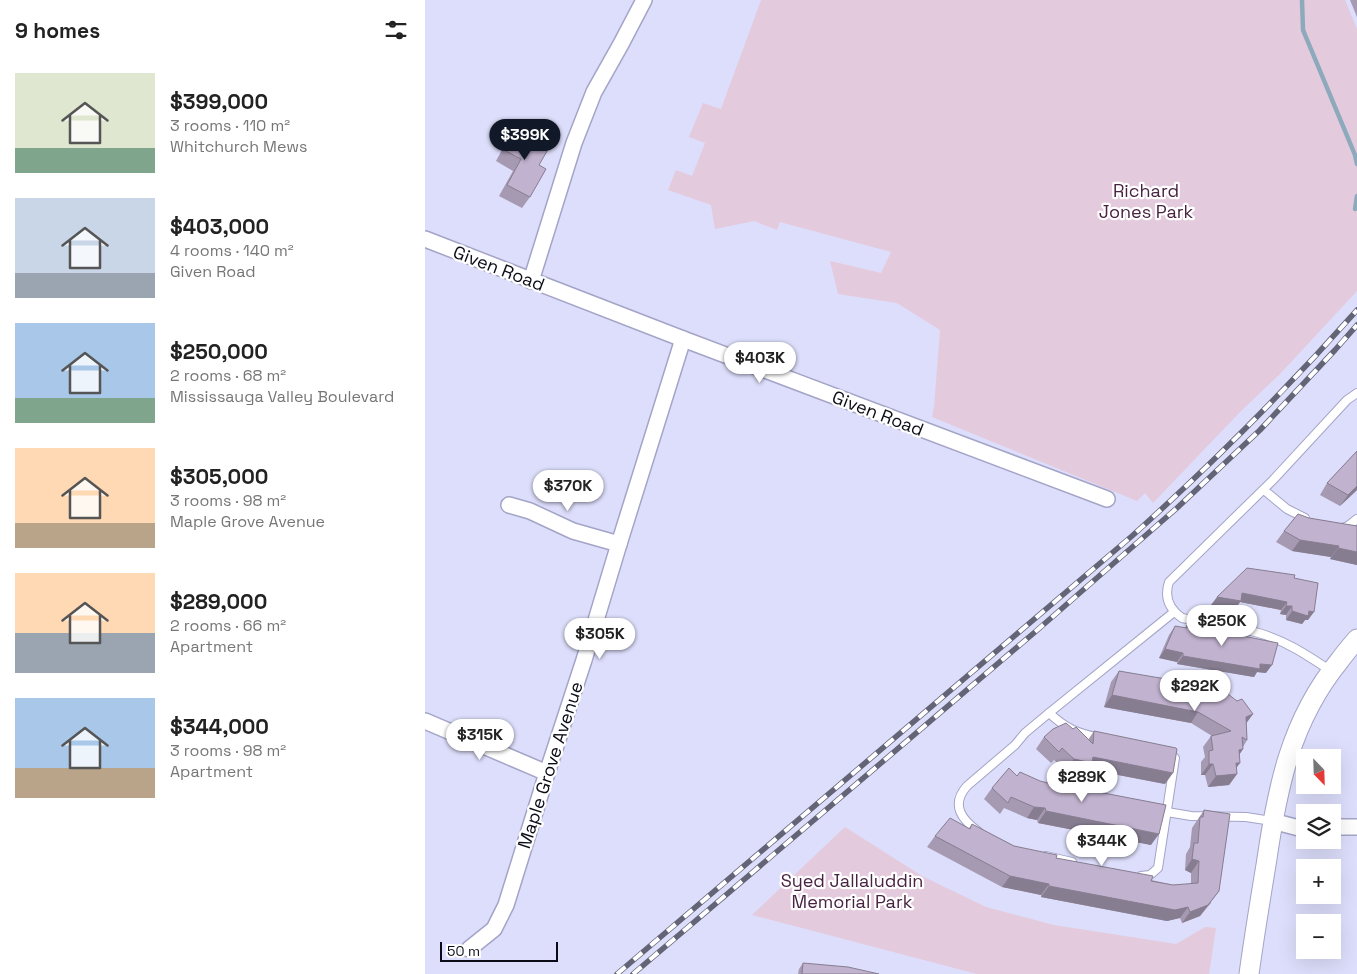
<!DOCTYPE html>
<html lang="en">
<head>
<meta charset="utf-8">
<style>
	body { margin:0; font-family:"Space Grotesk",sans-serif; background:#f6f6f6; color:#222; height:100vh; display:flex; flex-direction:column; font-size:19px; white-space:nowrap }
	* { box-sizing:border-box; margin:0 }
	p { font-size:16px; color:#767676 }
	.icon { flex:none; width:28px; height:28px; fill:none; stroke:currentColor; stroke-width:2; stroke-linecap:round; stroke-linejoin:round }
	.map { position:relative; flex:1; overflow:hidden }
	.side { display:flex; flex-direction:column; background:#fff; width:425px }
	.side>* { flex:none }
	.needle { width:32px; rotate:157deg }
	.tools { position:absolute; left:871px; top:749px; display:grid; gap:10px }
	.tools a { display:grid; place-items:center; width:45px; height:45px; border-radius:0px; background:#fff; box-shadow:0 5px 20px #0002; font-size:25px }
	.scale { position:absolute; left:15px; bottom:12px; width:118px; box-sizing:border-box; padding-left:5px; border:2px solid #0b0b17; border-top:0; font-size:14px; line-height:18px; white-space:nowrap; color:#0b0b17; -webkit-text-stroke:4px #fff; paint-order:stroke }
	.price { position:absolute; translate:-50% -42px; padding:0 11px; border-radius:18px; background:#fff; color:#222; font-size:16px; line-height:32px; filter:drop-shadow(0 1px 2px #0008) }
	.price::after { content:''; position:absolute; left:50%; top:30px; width:15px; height:11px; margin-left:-8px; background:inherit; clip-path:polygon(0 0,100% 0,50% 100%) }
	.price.current { background:#111827; color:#fff }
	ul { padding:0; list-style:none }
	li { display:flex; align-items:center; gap:15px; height:125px; padding:0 15px }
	li span { display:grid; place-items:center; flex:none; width:140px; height:100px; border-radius:0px; color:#555 }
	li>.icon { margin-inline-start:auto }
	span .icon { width:60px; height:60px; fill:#fffc; stroke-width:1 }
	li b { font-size:21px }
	h2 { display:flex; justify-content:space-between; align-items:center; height:60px; padding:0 15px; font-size:21px }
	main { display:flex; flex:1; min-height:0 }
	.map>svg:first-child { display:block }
	.green { fill:#e4cadd }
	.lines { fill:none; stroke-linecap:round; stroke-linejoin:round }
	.stream { stroke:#8caabc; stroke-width:4.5 }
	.service-casing { stroke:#a3a4c7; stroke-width:10 }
	.minor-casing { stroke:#a3a4c7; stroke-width:18 }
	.tertiary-casing { stroke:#a3a4c7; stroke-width:21 }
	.service { stroke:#fff; stroke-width:8 }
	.minor { stroke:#fff; stroke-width:15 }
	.tertiary { stroke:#fff; stroke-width:19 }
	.rail-casing { stroke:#646477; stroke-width:5.5 }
	.rail { stroke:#fff; stroke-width:4; stroke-dasharray:11; stroke-linecap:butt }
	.wall { fill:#a699b2 }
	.shaded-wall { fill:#877d91 }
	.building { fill:#c1b2cf; stroke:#877d91 }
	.labels { text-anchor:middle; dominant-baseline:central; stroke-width:4.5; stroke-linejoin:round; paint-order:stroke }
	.park-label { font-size:18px; fill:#482241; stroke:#fff }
	.street-label { font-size:18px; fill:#0b0b17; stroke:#fff }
</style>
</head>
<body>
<main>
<section class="side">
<h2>9 homes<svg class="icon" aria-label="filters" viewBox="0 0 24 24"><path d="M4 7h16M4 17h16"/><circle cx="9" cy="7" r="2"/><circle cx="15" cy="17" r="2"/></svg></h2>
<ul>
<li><span style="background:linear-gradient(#dfe7d0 75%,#7fa58c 0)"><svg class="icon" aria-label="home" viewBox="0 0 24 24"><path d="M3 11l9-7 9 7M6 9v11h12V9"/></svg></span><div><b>$399,000</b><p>3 rooms · 110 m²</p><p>Whitchurch Mews</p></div></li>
<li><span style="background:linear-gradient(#c9d6e8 75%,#9aa5b1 0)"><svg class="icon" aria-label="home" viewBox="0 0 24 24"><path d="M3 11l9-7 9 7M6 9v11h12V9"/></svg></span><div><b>$403,000</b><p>4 rooms · 140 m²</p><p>Given Road</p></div></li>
<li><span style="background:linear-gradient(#a9c7e8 75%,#7fa58c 0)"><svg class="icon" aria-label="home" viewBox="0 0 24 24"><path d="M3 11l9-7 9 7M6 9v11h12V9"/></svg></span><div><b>$250,000</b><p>2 rooms · 68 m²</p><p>Mississauga Valley Boulevard</p></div></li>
<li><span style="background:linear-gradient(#ffd9b3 75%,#b9a48a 0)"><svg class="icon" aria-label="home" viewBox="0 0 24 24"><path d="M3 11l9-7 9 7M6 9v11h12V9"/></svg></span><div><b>$305,000</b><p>3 rooms · 98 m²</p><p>Maple Grove Avenue</p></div></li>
<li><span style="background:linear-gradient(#ffd9b3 60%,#9aa5b1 0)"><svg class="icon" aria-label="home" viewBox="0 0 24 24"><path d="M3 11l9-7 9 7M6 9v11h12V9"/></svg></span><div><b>$289,000</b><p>2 rooms · 66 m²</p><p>Apartment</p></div></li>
<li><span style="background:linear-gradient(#a9c7e8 70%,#b9a48a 0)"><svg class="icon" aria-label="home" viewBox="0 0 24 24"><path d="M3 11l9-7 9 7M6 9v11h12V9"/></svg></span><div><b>$344,000</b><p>3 rooms · 98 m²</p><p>Apartment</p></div></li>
</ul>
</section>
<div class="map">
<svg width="932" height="974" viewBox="0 0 932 974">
	<rect width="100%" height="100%" fill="#dddefb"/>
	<g class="green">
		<polygon points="336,0 920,0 932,29 932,291 855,374 816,411 728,503 720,493 712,501 507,417 509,407 515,330 472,303 413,294 405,261 456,273 466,252 355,222 352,230 329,221 290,229 286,205 243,190 251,170 267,176 280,143 264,137 278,103 296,109"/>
		<polygon points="420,827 497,876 561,907 629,925 751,944 780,927 791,928 784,974 552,974 327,915"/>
	</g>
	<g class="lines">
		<g class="stream">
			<polyline points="877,0 878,30 930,155 932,164"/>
			<polyline points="930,209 932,196"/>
		</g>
		<g class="service-casing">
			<g id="service">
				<polyline points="839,490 862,509 880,518"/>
				<polyline points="917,528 923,526 932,519"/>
				<path d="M906,671C882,655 858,639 830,632C806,626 781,623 757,618C744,609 739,597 744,582L848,480L922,400L932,393"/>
				<path d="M624,713C642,729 651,733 675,738"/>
				<polyline points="742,812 766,816 821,817 847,821"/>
				<path d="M554,832C537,820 525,805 542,786L590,745L600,733L624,713L749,612"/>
				<polyline points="621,856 647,862"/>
				<polyline points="716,876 725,875 733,868 750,758 744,753"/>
			</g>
		</g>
		<g class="minor-casing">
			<g id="minor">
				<polyline points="0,239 258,339 682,499"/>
				<polyline points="106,281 149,143 169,92 196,44 219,0"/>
				<polyline points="84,505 105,511 148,531 194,544"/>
				<polyline points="0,721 122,773"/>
				<polyline points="847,821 874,828 880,828"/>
				<polyline points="908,827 932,827"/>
				<polyline points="44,949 69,929 81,905 122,773 159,660 194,544 258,339"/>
			</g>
		</g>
		<g class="tertiary-casing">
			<path id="tertiary" d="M824,974C829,938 835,901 841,865C852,789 865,721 915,660C920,653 926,646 932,639"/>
		</g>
		<use href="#service" class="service"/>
		<use href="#minor" class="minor"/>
		<use href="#tertiary" class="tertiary"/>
		<g class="rail-casing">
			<g id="rail">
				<path d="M192,974L707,536C786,465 861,390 932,310"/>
				<polyline points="208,974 610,632 752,508 835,430 910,350 932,325"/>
			</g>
		</g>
		<use href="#rail" class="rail"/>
	</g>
	<g class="wall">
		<polygon points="925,0 932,0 932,17"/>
		<polygon points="87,124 106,142 114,165 105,197 97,208 74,196 88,171 71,161 78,148 73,145 79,135"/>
		<polygon points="932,451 932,490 915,506 895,495 902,483"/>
		<polygon points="884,518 932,526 932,565 905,559 906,557 867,551 851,542 859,531"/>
		<polygon points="869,578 883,620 880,620 877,624 861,620 861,615 855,614 856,610 815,602 810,609 786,605"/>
		<polygon points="762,625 841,673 832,672 829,677 752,664 752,662 734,658 744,635 750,626 760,628"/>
		<polygon points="694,671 828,714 821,723 822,740 818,747 818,749 814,755 811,768 812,774 804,785 783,787 780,775 776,775 776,762 780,757 778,747 786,736 787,736 766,723 679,707 686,682"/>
		<polygon points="648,729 663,740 669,731 740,784 662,769 659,774 641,770 629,760 626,763 611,749 619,737"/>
		<polygon points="592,776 627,787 661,793 663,790 726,845 613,823 612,820 602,818 579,808 575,814 559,799 567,788"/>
		<polygon points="779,810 786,903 775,916 757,923 755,918 742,921 616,897 616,895 577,887 502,847 510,836 544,828 547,824 589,846 631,858 748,885 766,884 766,873 760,870 761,854 765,847 767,828"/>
		<polygon points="378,963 454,974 373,974 374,969"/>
	</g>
	<g class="shaded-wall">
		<polygon points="932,486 932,490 915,506 923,495"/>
		<polygon points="875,540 914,546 906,557 867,551"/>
		<polygon points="913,548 932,552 932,565 905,559"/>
		<polygon points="817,593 862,602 856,610 815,602 810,609 786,605 792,597"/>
		<polygon points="861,606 867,606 861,615 855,614"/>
		<polygon points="867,611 884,611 889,612 883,620 880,620 877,624 861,620"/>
		<polygon points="740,649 758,653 752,662 734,658"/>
		<polygon points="758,656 835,664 847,665 841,673 832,672 829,677 752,664"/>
		<polygon points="687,695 773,712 766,723 679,707"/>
		<polygon points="828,714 820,725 821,717"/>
		<polygon points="818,749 810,761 814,750"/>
		<polygon points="668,757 748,773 740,784 662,769 659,774 641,770 649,759"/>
		<polygon points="811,763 815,763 807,774 812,774 804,785 783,787 791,776"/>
		<polygon points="784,764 788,764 780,775 776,775"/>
		<polygon points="609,807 620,808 612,820 602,818"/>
		<polygon points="621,811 734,834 726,845 613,823"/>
		<polygon points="767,859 774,861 766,873 760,870"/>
		<polygon points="585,876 624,884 616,895 577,887"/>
		<polygon points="624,886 763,907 755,918 742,921 616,897"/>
		<polygon points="794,891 775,916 757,923 765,912"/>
	</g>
	<g class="building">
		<polygon points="87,124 110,136 106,142 122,151 114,165 121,169 105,197 82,185 96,159 79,150 86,137 81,134"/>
		<polygon points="932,451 932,486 923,495 902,483"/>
		<polygon points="873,514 884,518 932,526 932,552 913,548 914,546 875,540 859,531"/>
		<polygon points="822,568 870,575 869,578 893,583 889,612 884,611 883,616 867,611 867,606 861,606 862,602 817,593 816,601 792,597"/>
		<polygon points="762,625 853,643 847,665 835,664 835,669 758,656 758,653 740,649 750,626 762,628"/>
		<polygon points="694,671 782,686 799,691 812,701 817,699 828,714 821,717 822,740 817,737 818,749 814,750 815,763 811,763 812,774 791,776 788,764 784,764 784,751 788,750 786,736 806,731 773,712 687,695"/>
		<polygon points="641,723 648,729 651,727 668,744 669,731 751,748 752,749 748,773 668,757 667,763 649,759 637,748 634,752 619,737 628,729"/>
		<polygon points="584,768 592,776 595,772 615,781 627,784 627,787 662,793 663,790 741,805 734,834 621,811 620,808 609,807 586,797 583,803 567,788"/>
		<polygon points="779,810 805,814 794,891 783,905 765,912 763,907 750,910 624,886 624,884 585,876 510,836 525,818 545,829 547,824 589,846 632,855 631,858 728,876 726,881 748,885 773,883 774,861 767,859 769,843 773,843 775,817 778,817"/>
		<polygon points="378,963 423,967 454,974 377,974"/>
	</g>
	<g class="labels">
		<g class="park-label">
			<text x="721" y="190">Richard<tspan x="721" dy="21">Jones Park</tspan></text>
			<text x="427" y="880">Syed Jallaluddin<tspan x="427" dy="21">Memorial Park</tspan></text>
		</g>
		<g class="street-label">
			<text transform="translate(74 268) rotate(21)">Given Road</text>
			<text transform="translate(453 413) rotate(21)">Given Road</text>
			<text transform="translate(125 765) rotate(-72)">Maple Grove Avenue</text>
		</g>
	</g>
</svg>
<div class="tools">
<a><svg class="needle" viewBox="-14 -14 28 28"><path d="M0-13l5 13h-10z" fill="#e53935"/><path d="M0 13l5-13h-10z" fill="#767676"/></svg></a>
<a><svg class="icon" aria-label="layers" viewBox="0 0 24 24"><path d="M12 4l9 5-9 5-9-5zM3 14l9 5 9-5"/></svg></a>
<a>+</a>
<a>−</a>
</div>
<div class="scale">50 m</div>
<b class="price current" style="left:100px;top:161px">$399K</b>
<b class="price" style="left:335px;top:384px">$403K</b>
<b class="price" style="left:143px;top:512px">$370K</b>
<b class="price" style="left:797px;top:647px">$250K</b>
<b class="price" style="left:175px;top:660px">$305K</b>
<b class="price" style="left:770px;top:712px">$292K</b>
<b class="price" style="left:55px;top:761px">$315K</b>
<b class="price" style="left:657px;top:803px">$289K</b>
<b class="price" style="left:677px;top:867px">$344K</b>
</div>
</main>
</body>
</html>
